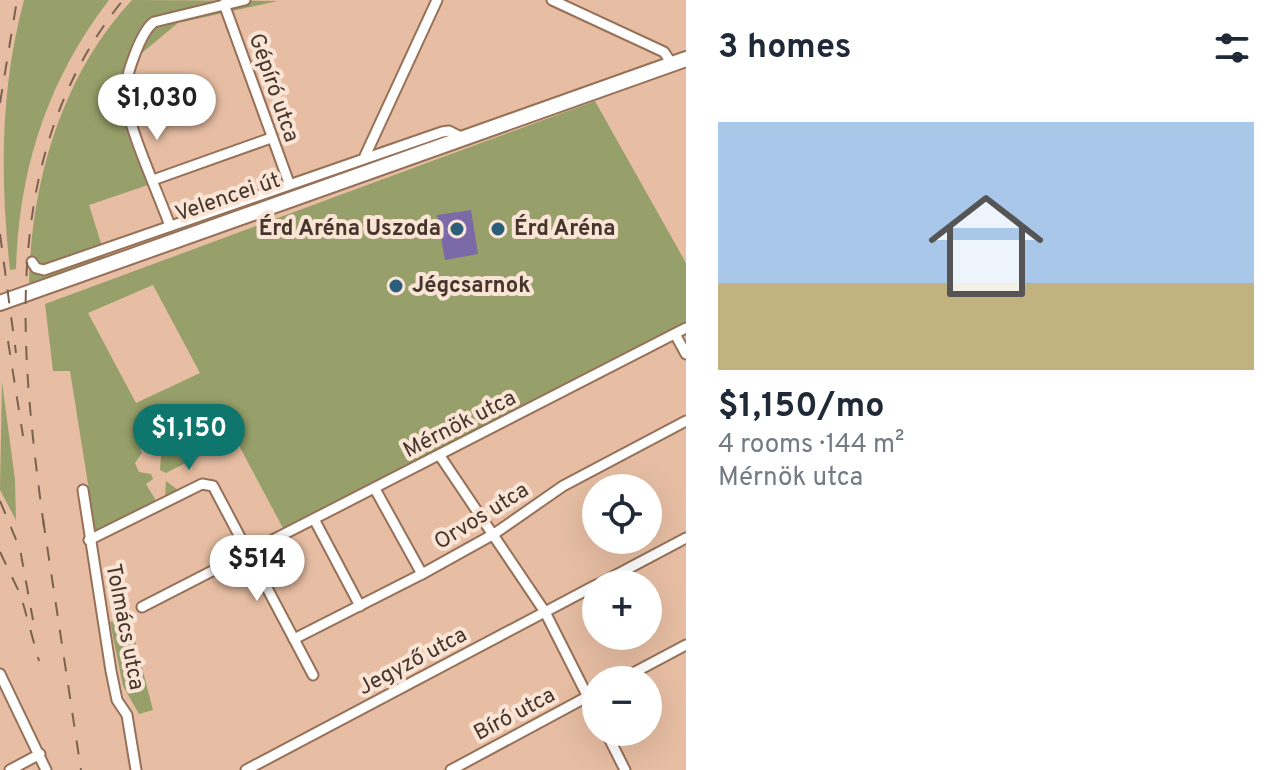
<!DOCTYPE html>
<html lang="en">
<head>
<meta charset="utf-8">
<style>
	body { margin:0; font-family:Overpass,sans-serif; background:#f6f6f7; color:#1f2937; height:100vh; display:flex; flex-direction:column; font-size:30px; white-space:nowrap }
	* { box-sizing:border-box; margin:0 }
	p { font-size:26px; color:#747a83 }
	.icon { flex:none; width:44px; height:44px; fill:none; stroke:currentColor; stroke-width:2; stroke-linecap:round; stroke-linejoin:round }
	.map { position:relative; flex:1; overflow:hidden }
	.side { display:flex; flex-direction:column; background:#fff; width:600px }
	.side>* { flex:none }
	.tools { position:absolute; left:582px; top:474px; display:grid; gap:16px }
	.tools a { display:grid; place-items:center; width:80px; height:80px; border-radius:50%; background:#fff; box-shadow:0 8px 32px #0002; font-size:40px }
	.price { position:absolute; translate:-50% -68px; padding:0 18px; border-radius:28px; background:#fff; color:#222; font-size:26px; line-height:52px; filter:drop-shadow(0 2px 4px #0008) }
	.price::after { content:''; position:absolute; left:50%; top:48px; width:24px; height:18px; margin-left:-12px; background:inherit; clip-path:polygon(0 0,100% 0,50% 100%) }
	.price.selected { background:#0f766e; color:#fff }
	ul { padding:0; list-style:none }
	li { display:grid; align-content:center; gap:16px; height:424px; padding:0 32px }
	li span { display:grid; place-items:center; height:248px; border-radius:0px; color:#555 }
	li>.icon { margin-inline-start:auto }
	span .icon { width:144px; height:144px; fill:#fffc; stroke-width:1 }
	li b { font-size:34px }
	h2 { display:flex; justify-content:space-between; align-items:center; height:96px; padding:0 32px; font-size:34px }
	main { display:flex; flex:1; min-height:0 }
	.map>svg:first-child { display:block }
	.green { fill:#97a06a; fill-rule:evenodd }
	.water { fill:#7b6aa7 }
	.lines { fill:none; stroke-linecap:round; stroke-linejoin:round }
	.minor-casing { stroke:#967158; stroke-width:13 }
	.secondary-casing { stroke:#967158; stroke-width:18 }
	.minor { stroke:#fff; stroke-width:9 }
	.secondary { stroke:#fff; stroke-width:14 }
	.rail { stroke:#7a6251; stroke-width:2; stroke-dasharray:14 14; stroke-linecap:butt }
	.poi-dot { fill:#2b5e7b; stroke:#f9e4d6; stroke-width:3 }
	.labels { text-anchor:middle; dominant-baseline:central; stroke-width:8; stroke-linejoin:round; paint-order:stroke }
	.street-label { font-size:22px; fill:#46352a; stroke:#f9e4d6 }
	.poi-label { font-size:22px; font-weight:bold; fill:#46352a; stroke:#f9e4d6; text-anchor:start }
</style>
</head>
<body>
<main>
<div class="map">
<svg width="686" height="770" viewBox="0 0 686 770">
	<rect width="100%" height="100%" fill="#e7bea3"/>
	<g class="green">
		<path d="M24,0H109C47,81 19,169 16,269L10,270C0,179 0,89 24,0Z"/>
		<path d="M132,0L278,1L178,23L125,67L117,94L148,185L89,205L106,259L29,284C31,183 61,76 132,0Z"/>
		<path d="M595,101L686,263V324L284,530L235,438L221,445L204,411L192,418L209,451L166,473L160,470L162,443L155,429L145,433L143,429L133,434L142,453L135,463L139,472L151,474L153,479L146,484L158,504L165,500L166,481L182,493L96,534L70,371H53L45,304ZM153,285L200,373L136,403L88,313Z"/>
		<polygon points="2,382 15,480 16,520 0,490"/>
		<polygon points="129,618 153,710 139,714 123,686 110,622"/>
	</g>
	<polygon class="water" points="471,210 478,254 445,260 437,215"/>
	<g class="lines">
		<g class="minor-casing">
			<g id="minor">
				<polyline points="552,0 664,52 672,64"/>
				<polyline points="224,4 289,183"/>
				<polyline points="365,156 437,0"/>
				<polyline points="153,180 271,138"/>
				<path d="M170,226C159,195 127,125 125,96C124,80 140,32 154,22L245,0"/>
				<polyline points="32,262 36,268 44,270 442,132 449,131 463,138"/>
				<polyline points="675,334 686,354"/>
				<polyline points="440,456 545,612 596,713"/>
				<polyline points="375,489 422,574"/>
				<polyline points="83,490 111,671 117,700 127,715 136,770"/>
				<polyline points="314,519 360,606"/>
				<polyline points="89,540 202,484 213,486 313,675"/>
				<polyline points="599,584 686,538"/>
				<polyline points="142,607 686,328"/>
				<polyline points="294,639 422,574 494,534 563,486 686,421"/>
				<polyline points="0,674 46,770"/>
				<polyline points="620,680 686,645"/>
				<polyline points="606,732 625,770"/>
				<polyline points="10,770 40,754"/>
				<polyline points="246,770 596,585"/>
				<polyline points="451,770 596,692"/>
			</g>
		</g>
		<g class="secondary-casing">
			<polyline id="secondary" points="0,303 686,59"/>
		</g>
		<use href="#minor" class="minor"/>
		<use href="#secondary" class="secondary"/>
		<g class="rail">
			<polyline points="0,103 17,0"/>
			<polyline points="0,234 16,353"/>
			<polyline points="8,341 23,436"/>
			<polyline points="0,501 20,549 33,620"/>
			<polyline points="43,519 81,770"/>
			<path d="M44,527C19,343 0,153 123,0"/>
			<polyline points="0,552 21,596 39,661"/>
		</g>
	</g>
	<g class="poi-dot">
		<circle cx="457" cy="229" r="8"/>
		<circle cx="498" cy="229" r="8"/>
		<circle cx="396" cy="286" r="8"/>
	</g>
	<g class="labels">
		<g class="street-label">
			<text transform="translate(273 88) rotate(71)">Gépíró utca</text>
			<text transform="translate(228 198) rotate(-19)">Velencei út</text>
			<text transform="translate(460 425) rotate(-27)">Mérnök utca</text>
			<text transform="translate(482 517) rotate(-32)">Orvos utca</text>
			<text transform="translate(124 627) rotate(79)">Tolmács utca</text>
			<text transform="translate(413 662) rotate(-28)">Jegyző utca</text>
			<text transform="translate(515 715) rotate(-28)">Bíró utca</text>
		</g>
		<g class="poi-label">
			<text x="441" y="229" text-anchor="end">Érd Aréna Uszoda</text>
			<text x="514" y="229">Érd Aréna</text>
			<text x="412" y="286">Jégcsarnok</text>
		</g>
	</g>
</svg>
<div class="tools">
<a><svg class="icon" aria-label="locate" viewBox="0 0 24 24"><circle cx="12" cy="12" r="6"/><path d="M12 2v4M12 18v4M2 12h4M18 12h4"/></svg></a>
<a>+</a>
<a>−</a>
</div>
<b class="price" style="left:157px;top:142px">$1,030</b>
<b class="price selected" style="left:189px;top:472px">$1,150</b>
<b class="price" style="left:257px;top:603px">$514</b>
</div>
<section class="side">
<h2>3 homes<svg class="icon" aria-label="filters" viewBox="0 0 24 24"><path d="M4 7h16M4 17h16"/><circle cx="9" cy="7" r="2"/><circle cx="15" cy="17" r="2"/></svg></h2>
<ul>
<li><span style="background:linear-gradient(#a9c7e8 65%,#c2b280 0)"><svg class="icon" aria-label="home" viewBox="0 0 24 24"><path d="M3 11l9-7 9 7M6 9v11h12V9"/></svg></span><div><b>$1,150/mo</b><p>4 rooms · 144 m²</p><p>Mérnök utca</p></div></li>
</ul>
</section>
</main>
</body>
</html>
